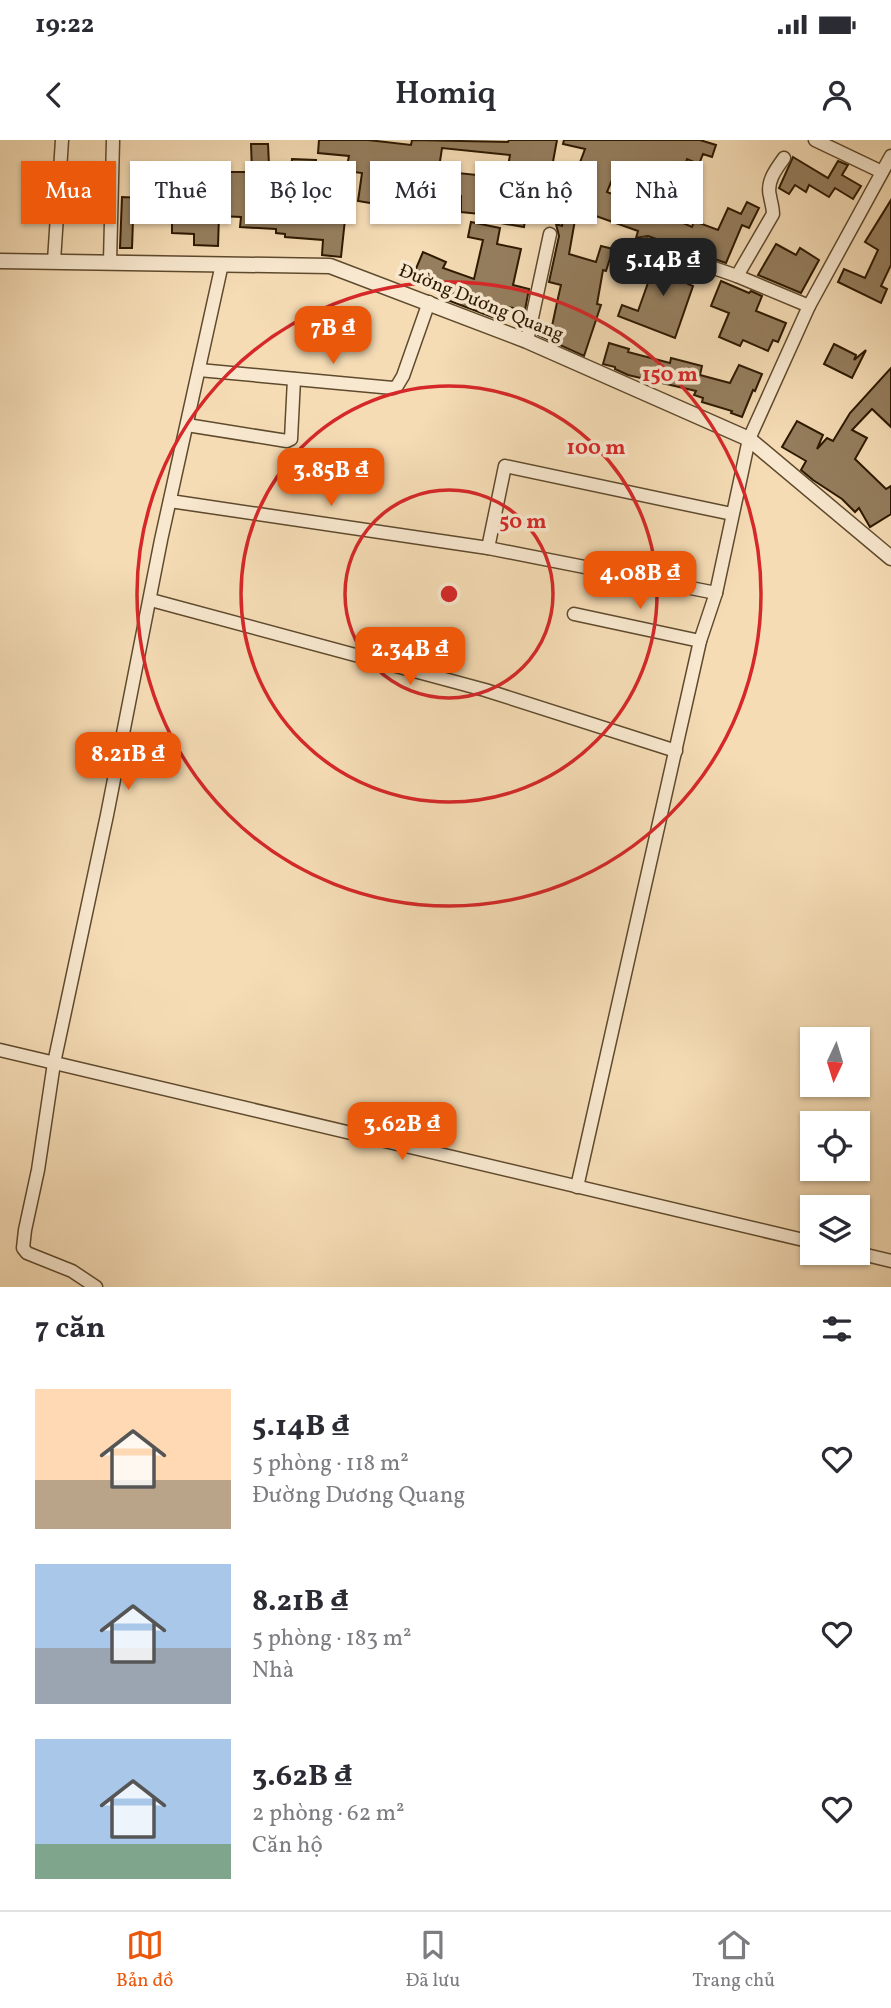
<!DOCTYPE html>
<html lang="vi">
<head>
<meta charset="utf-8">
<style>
	body { margin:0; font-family:Vollkorn,serif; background:#f2f2f3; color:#2b2b33; height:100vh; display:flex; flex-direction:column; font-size:26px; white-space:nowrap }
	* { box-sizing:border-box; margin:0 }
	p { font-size:23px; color:#7c7c81 }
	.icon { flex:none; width:38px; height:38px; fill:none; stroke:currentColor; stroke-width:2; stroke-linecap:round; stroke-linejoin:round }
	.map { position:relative; height:1147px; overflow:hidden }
	.drawer { display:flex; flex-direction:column; background:#fff; flex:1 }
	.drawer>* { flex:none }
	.top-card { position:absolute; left:21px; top:21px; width:850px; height:63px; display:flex; gap:14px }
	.needle { width:46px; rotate:184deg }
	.buttons { position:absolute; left:800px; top:887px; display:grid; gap:14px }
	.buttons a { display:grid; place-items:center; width:70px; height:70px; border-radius:0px; background:#fff; box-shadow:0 2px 5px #0004; font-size:35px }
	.price { position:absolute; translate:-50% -60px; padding:0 16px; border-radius:14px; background:#ea580c; color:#fff; font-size:23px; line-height:46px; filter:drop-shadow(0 2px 4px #0008) }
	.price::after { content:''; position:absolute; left:50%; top:42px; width:21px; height:16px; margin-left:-10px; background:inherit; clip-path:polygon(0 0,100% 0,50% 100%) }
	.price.current { background:#222; color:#fff }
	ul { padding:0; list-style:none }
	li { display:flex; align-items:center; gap:21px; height:175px; padding:0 35px }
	li span { display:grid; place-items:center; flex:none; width:196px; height:140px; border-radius:0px; color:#555 }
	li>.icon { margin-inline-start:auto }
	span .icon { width:84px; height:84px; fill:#fffc; stroke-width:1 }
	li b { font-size:30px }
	h2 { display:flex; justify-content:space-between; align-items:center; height:84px; padding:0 35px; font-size:30px }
	.tag { padding:0 24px; border-radius:0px; background:#fff; box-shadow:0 2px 5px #0004; font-size:24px; line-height:63px }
	.tag.current { background:#ea580c; color:#fff }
	.status { display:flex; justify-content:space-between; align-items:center; height:49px; padding:0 35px; background:#fff; direction:ltr }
	.status svg { height:19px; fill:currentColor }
	header { display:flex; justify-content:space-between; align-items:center; height:91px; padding:0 35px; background:#fff; font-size:32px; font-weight:600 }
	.menu { display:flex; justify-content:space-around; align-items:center; height:98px; border-top:2px solid #e1e1e2; background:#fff; font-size:19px; color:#7c7c81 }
	.menu a { display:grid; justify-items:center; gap:4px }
	.menu .current { color:#ea580c }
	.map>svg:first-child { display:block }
	.building { fill:#957e5e; stroke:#2d1900; stroke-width:2; fill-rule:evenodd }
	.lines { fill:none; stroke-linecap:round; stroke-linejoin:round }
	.minor-casing { stroke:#5f4a2d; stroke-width:15 }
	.tertiary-casing { stroke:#5f4a2d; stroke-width:17 }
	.minor { stroke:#f8e8cf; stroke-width:12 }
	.tertiary { stroke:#f8e8cf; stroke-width:14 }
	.ring { fill:none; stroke:#d62828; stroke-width:3.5 }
	.labels { text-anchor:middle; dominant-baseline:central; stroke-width:7; stroke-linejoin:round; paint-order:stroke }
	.street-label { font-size:19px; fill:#2d1900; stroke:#f8e8cf }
	.centre { fill:#d62828; stroke:#f8e8cf; stroke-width:3.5 }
	.ring-label { font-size:21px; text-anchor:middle; font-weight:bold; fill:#d62828; stroke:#f8e8cf; stroke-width:7; stroke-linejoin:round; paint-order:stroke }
</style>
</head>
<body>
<div class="status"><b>19:22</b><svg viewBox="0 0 49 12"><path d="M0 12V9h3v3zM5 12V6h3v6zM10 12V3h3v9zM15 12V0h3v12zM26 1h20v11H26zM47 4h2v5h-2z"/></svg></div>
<header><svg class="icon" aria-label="back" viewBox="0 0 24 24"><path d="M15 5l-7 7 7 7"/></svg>Homiq<svg class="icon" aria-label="person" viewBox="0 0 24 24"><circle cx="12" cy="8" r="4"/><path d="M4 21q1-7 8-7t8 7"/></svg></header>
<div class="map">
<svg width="891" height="1147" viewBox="0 0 891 1147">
	<rect width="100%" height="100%" fill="#f5dcb5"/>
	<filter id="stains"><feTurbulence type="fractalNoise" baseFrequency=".00286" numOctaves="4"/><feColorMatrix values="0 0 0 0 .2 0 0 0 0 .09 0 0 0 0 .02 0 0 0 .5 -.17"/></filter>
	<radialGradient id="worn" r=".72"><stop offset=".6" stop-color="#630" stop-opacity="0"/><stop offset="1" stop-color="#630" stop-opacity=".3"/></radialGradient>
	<g class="building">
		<path d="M319,0H368L411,5L412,0L508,2L509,0H557L552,27L576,33L585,9L563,4L564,0H700L716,5L712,17L703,14L699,24L687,19L669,77L692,87L694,81L718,90L728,68L741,74L747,62L759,68L749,88L742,85L726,123L648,96L636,98L638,91L582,71L580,81L575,80L569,114L596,122L601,106L613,109L606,131L603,130L597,164L601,165L584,216L538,195L543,183L552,186L558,158L561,145L549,142L559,96L556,84L562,86L567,56L536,52L535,61L528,60L524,87L500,83L504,52L483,50L480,74L461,72V56H456L458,33L506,38L510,15L442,8L439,28L431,27L429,43L393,38L388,66L358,61L362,33L346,31L349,16L318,13ZM616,30L661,46L653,71L607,52Z"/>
		<polygon points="251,4 268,4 269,25 265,25 264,54 298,55 298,61 328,64 328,59 347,61 341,117 322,115 323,100 285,97 285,94 276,93 276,89 240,87 241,77 219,76 218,106 194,105 194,94 172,93 172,81 133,79 132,108 120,108 122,57 144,58 145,53 220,56 220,32 252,32"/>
		<polygon points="793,17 828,38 838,21 848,25 842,35 861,46 853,59 835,48 829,57 809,45 806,52 795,45 789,54 779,48"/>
		<polygon points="292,19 316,20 316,34 291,33"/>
		<polygon points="891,60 891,125 881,146 887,149 881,163 838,142 844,129 865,138 878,110 865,102"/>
		<polygon points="471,82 500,88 497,104 521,109 513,145 529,149 525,170 508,167 505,182 447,160 448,157 424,147 428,137 415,131 423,112 446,122 443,128 474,139 483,100 468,97"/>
		<polygon points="776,104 796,115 800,108 819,120 801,153 758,135"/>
		<polygon points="654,116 694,130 688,144 693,146 675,198 618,176 622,165 638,171 649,140 645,139"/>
		<polygon points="721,141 749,153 751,151 762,156 756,171 786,183 778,202 773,200 768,211 743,200 740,206 719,197 729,173 711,166"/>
		<polygon points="609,203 629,209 628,212 670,223 671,218 702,226 700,235 730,243 739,225 762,234 755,251 753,250 742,277 731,273 732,271 702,262 703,258 694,255 696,251 628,235 615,229 615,227 603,224"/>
		<polygon points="834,204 856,215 854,220 866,210 852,238 824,224"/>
		<polygon points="891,228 891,287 872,269 852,290 867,298 855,319 886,349 891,346 891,374 870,387 859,368 855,372 842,359 813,340 801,330 806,321 782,307 797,281 823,295 817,309 827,298 833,301 850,273"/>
	</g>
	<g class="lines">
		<g class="minor-casing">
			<g id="minor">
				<polyline points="815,0 882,32"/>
				<polyline points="645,104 737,136 809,166"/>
				<polyline points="54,121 62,0"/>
				<polyline points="110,122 113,0"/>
				<path d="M737,136L773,74C773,67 771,63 770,56C766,42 776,29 784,18"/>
				<polyline points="527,201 550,94"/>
				<polyline points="199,230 393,248 397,246 403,236 429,162"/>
				<polyline points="187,285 287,301 291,299 294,239"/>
				<polyline points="170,361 488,408 716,453"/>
				<polyline points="488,408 505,326 732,374"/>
				<polyline points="151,460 485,550 676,611"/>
				<polyline points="574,474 700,501"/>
				<polyline points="0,910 812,1102"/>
				<polyline points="577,1047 700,501 716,453 749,299 809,166 891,16"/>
				<polyline points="858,1113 891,1121"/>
				<polyline points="96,1147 72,1131 27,1113 23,1108 25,1090 38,1030 54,923 107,675 161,400 222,124"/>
			</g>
		</g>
		<g class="tertiary-casing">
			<polyline id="tertiary" points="0,121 330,126 527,201 749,299 891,418"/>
		</g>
		<use href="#minor" class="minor"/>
		<use href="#tertiary" class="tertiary"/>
	</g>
	<g class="ring">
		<circle cx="449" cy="454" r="104"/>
		<circle cx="449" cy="454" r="208"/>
		<circle cx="449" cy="454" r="312"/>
	</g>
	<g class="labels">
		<g class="street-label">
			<text transform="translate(481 163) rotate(22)">Đường Dương Quang</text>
		</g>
	</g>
	<circle cx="449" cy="454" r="10" class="centre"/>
	<g class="ring-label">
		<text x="670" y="241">150 m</text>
		<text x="596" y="314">100 m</text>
		<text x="523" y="388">50 m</text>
	</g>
	<rect width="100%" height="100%" filter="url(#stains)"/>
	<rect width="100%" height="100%" fill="url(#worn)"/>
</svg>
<div class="buttons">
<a><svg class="needle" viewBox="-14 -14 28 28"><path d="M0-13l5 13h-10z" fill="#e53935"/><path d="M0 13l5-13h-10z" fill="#7c7c81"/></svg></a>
<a><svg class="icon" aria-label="locate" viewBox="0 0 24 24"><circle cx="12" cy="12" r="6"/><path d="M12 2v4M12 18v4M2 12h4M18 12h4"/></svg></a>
<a><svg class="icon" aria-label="layers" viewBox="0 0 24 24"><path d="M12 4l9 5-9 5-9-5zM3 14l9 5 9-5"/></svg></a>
</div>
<b class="price current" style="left:663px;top:158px">5.14B ₫</b>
<b class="price" style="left:333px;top:226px">7B ₫</b>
<b class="price" style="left:331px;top:368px">3.85B ₫</b>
<b class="price" style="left:640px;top:471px">4.08B ₫</b>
<b class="price" style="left:410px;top:547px">2.34B ₫</b>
<b class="price" style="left:128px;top:652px">8.21B ₫</b>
<b class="price" style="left:402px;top:1022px">3.62B ₫</b>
<div class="top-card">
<a class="tag current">Mua</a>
<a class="tag">Thuê</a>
<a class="tag">Bộ lọc</a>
<a class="tag">Mới</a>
<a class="tag">Căn hộ</a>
<a class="tag">Nhà</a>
</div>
</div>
<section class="drawer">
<h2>7 căn<svg class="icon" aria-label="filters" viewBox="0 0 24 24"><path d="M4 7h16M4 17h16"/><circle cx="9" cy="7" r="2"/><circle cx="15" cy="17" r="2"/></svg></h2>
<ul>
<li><span style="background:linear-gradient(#ffd9b3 65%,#b9a48a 0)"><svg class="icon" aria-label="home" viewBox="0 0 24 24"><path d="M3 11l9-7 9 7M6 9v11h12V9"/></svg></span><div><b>5.14B ₫</b><p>5 phòng · 118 m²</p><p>Đường Dương Quang</p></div><svg class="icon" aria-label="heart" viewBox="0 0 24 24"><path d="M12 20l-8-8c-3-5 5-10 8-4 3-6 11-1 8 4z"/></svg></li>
<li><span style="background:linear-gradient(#a9c7e8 60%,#9aa5b1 0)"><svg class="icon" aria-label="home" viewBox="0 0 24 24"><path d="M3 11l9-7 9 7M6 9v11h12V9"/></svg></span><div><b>8.21B ₫</b><p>5 phòng · 183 m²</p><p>Nhà</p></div><svg class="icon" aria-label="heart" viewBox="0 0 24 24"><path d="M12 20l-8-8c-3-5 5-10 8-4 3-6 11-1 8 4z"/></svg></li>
<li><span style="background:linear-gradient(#a9c7e8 75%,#7fa58c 0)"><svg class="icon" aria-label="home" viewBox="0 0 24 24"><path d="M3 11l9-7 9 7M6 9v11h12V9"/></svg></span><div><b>3.62B ₫</b><p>2 phòng · 62 m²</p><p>Căn hộ</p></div><svg class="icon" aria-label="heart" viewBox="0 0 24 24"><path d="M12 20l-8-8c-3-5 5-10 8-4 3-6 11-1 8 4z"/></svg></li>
</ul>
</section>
<nav class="menu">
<a class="current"><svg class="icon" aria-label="map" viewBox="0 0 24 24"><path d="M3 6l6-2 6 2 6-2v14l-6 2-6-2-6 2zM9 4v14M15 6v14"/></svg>Bản đồ</a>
<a><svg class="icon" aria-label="saved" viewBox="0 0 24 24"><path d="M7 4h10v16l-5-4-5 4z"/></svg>Đã lưu</a>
<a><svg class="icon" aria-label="home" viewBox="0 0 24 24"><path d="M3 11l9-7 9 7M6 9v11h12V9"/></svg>Trang chủ</a>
</nav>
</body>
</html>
